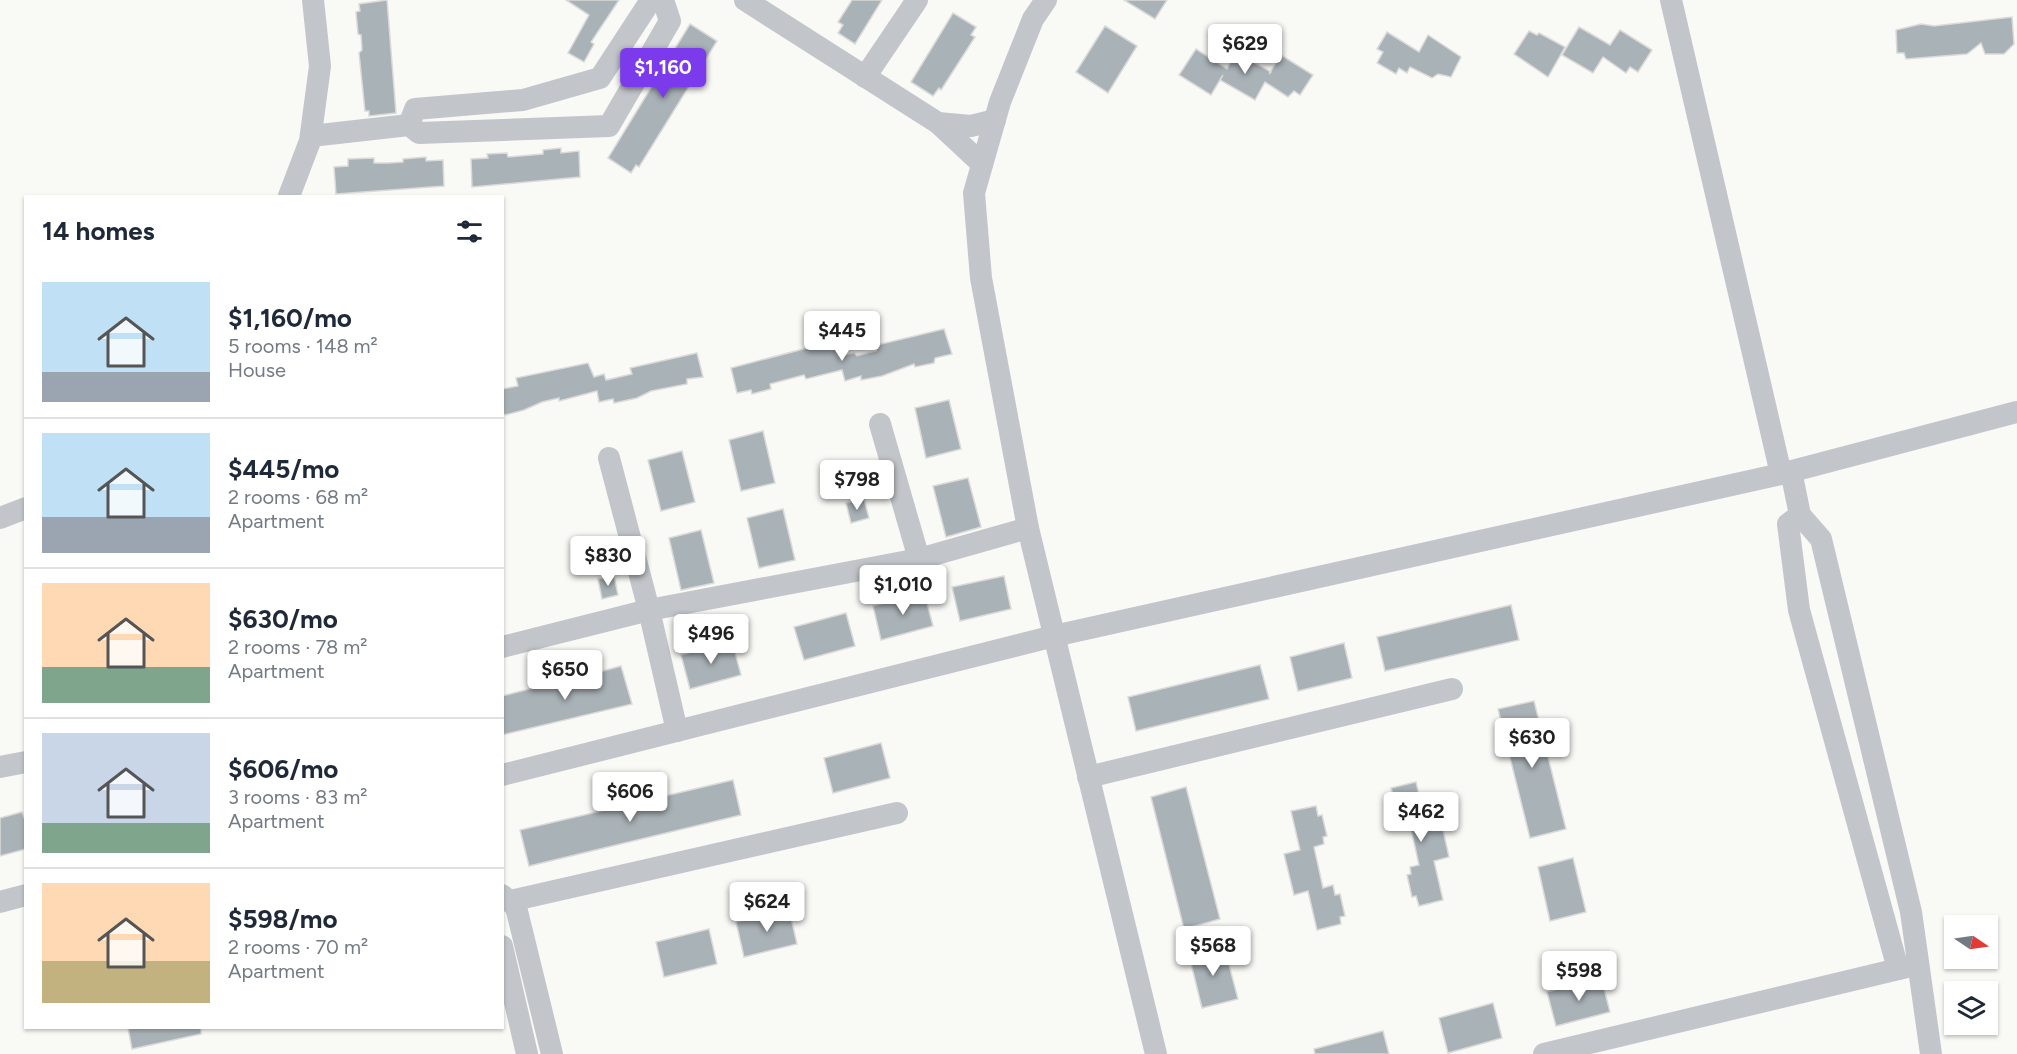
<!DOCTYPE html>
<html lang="en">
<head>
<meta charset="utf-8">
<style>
	body { margin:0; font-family:Figtree,sans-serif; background:#f6f6f7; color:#1f2937; height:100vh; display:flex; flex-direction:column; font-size:22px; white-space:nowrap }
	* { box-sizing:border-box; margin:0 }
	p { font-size:20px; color:#747a83 }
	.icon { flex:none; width:33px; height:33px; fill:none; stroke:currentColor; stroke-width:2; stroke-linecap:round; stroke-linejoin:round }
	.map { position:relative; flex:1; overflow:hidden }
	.side { position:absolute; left:24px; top:195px; width:480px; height:834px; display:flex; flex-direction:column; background:#fff; border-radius:0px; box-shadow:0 2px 4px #0004 }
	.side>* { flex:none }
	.needle { width:39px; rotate:103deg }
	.buttons { position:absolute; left:1944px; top:915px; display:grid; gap:12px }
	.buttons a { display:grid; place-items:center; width:54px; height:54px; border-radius:0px; background:#fff; box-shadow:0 2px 4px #0004; font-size:30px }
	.price { position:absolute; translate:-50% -51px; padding:0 14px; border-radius:6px; background:#fff; color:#222; font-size:20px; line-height:39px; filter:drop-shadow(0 2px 3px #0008) }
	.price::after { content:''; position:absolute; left:50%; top:36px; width:18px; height:14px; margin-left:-9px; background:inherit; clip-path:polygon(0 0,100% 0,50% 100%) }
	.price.active { background:#7c3aed; color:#fff }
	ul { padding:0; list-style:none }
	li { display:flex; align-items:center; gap:18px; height:150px; padding:0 18px }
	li+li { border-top:2px solid #e0e1e3 }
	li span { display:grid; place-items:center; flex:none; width:168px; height:120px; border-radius:0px; color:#555 }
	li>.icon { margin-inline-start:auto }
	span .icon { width:72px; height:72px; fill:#fffc; stroke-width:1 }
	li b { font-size:26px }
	h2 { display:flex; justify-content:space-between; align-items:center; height:72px; padding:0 18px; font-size:26px }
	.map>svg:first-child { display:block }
	.building { fill:#a9b2b7; stroke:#dadad8; stroke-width:1.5 }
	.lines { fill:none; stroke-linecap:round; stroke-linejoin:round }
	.minor { stroke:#c2c6ca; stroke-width:22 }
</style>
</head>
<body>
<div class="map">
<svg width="2017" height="1054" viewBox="0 0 2017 1054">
	<rect width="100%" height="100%" fill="#f9f9f6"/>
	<g class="building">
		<polygon points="387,0 396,113 369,116 369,111 365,111 359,53 362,50 361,35 358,34 356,12 360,11 359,4"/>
		<polygon points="566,0 619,0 591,42 594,44 584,62 568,53 589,15"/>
		<polygon points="852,0 882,0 855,44 838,33 843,25 838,22"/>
		<polygon points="1124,0 1167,0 1155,19"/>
		<polygon points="953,13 976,27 971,35 975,37 941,90 939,88 933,96 911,82"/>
		<polygon points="2012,17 2014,44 2004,54 1985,54 1981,43 1967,54 1906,59 1904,53 1897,53 1896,30 1921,24 1934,26"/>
		<polygon points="690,24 717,41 639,167 636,165 631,173 608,158"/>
		<polygon points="1105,26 1137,46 1108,93 1076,72"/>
		<polygon points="1579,27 1610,45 1620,30 1652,50 1638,72 1630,67 1626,73 1603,57 1593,73 1562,55"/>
		<polygon points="1529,31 1537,35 1539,33 1565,47 1548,77 1514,54"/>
		<polygon points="1387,32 1419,52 1428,35 1461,57 1451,77 1438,74 1432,78 1410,67 1407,73 1399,68 1396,74 1377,63 1383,52 1377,49"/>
		<polygon points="1196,49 1227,69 1236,52 1271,72 1269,74 1281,55 1313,75 1300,95 1294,91 1288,97 1265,82 1255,100 1220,80 1223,75 1211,95 1179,75"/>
		<polygon points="561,148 561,153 579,151 580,177 472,187 471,159 488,158 487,154 507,153 508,157 543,154 543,150"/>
		<polygon points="426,157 426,161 443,160 444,186 336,194 334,167 348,166 348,159 374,158 374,163 389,163 403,162 403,159"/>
		<polygon points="944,329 952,354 935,358 934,363 915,367 914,364 882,376 861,380 861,376 845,381 842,370 806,379 804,375 770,384 771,389 752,394 751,390 737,393 731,368 834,341 839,356 854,353 857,356 876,351 877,345"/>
		<polygon points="697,353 703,377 687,379 687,384 651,391 637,398 614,403 613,399 599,402 597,391 559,401 559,398 542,402 524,410 505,415 502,412 502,389 518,386 516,378 588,363 594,377 604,374 606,380 632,374 630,368"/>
		<polygon points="949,400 961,449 926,458 915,408"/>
		<polygon points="763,431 775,483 741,491 729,440"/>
		<polygon points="682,451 695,502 661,511 648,460"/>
		<polygon points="968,478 981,527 946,537 933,486"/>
		<polygon points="864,499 869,518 851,523 846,503"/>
		<polygon points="783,509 795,560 759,568 747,518"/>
		<polygon points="701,530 714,583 681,590 669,538"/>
		<polygon points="614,576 618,595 602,599 598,579"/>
		<polygon points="1004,576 1011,609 960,621 952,587"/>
		<polygon points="924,592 933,626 881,640 873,606"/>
		<polygon points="1511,605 1519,640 1385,671 1377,637"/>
		<polygon points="846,613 855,646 804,660 794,627"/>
		<polygon points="732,641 741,675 690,689 681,655"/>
		<polygon points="1344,643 1352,678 1298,691 1290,657"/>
		<polygon points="1260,665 1269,699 1136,731 1128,697"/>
		<polygon points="621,666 632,704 502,735 502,696 545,685 545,687"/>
		<polygon points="1534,701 1566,829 1530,838 1498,709"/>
		<polygon points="881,743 890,778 833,793 824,758"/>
		<polygon points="733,780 741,815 529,866 520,830"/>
		<polygon points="1416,782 1425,820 1440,816 1449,857 1434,861 1443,900 1419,906 1416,896 1412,897 1407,875 1411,874 1410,867 1419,865 1410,824 1400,826 1398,816 1393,817 1388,796 1393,795 1391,788"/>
		<polygon points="1186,787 1220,919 1184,929 1151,797"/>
		<polygon points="1316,806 1318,816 1322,815 1327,836 1323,837 1324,844 1314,847 1323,888 1333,885 1335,895 1340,894 1345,916 1340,917 1341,924 1317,930 1308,891 1294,895 1284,854 1300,850 1291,811"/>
		<polygon points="22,812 26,823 26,849 0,856 0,818"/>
		<polygon points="1573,858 1586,912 1550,921 1538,867"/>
		<polygon points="789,909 797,944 744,957 736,922"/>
		<polygon points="709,929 717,964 664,977 656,942"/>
		<polygon points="1224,946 1238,999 1202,1008 1189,955"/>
		<polygon points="1601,977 1610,1012 1556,1026 1547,992"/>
		<polygon points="1493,1003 1502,1038 1448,1053 1439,1018"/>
		<polygon points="128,1028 201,1028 201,1034 132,1049"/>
		<polygon points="1383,1031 1389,1054 1315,1054 1314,1049"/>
	</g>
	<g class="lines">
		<g class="minor">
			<polyline points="745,0 938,123 982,164"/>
			<polyline points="1046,0 1033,19 1000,102 974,193 981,278 1028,528 1156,1054"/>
			<polyline points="1671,0 1781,474"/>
			<polyline points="865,77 917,0"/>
			<polyline points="938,123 971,126 995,120"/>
			<polyline points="409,125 415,109 523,100 600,78 651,0"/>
			<polyline points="311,136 409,125 419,133 609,126 670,21 663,0"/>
			<polyline points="289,196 310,141 320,66 313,0"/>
			<polyline points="609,458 649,610 919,559 880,424"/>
			<polyline points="1791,471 1800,515 1821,539 1911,912 1931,1054"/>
			<polyline points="1800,515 1788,524 1799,610 1898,969"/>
			<polyline points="0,518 26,508"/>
			<polyline points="919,559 1028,528"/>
			<polyline points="502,647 649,610 677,731"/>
			<polyline points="0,767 26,762"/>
			<polyline points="502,775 1054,636 1781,474 2017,412"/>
			<polyline points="1088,777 1452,689"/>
			<polyline points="502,895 516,907 552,1054"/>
			<polyline points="510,901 897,813"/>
			<polyline points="0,902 26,895"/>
			<polyline points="502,946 527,1054"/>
			<polyline points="1544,1054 1911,966"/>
		</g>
	</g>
</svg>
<div class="buttons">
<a><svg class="needle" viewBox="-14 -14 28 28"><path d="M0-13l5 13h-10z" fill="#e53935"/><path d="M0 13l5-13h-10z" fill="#747a83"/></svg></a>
<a><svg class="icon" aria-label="layers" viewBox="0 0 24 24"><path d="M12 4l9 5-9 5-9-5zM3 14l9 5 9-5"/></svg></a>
</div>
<b class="price" style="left:1245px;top:75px">$629</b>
<b class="price active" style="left:663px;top:99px">$1,160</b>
<b class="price" style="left:842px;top:362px">$445</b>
<b class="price" style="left:857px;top:511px">$798</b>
<b class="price" style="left:608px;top:587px">$830</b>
<b class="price" style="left:903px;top:616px">$1,010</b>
<b class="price" style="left:711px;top:665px">$496</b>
<b class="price" style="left:565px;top:701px">$650</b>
<b class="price" style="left:1532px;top:769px">$630</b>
<b class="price" style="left:630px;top:823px">$606</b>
<b class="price" style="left:1421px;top:843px">$462</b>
<b class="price" style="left:767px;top:933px">$624</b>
<b class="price" style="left:1213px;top:977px">$568</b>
<b class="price" style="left:1579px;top:1002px">$598</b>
<section class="side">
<h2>14 homes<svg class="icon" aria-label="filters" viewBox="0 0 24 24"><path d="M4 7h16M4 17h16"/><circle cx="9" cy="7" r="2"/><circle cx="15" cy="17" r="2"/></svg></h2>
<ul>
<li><span style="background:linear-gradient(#bfe0f5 75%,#9aa5b1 0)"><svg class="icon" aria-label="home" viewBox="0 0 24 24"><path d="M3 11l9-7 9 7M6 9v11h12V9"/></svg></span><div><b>$1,160/mo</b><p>5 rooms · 148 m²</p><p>House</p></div></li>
<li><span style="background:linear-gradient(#bfe0f5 70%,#9aa5b1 0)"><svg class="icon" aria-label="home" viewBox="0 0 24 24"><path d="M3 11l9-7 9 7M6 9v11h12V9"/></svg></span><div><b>$445/mo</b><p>2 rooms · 68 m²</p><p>Apartment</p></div></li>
<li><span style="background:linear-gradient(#ffd9b3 70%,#7fa58c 0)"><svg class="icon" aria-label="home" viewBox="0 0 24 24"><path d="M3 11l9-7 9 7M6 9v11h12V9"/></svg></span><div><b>$630/mo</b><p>2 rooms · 78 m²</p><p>Apartment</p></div></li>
<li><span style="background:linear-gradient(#c9d6e8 75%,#7fa58c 0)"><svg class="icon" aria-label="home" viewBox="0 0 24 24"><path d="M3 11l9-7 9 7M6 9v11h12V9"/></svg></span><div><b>$606/mo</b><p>3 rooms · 83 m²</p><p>Apartment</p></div></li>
<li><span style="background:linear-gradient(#ffd9b3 65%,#c2b280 0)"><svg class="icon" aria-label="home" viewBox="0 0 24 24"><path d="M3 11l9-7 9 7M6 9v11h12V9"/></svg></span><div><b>$598/mo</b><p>2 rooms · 70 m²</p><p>Apartment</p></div></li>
</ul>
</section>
</div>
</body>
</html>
